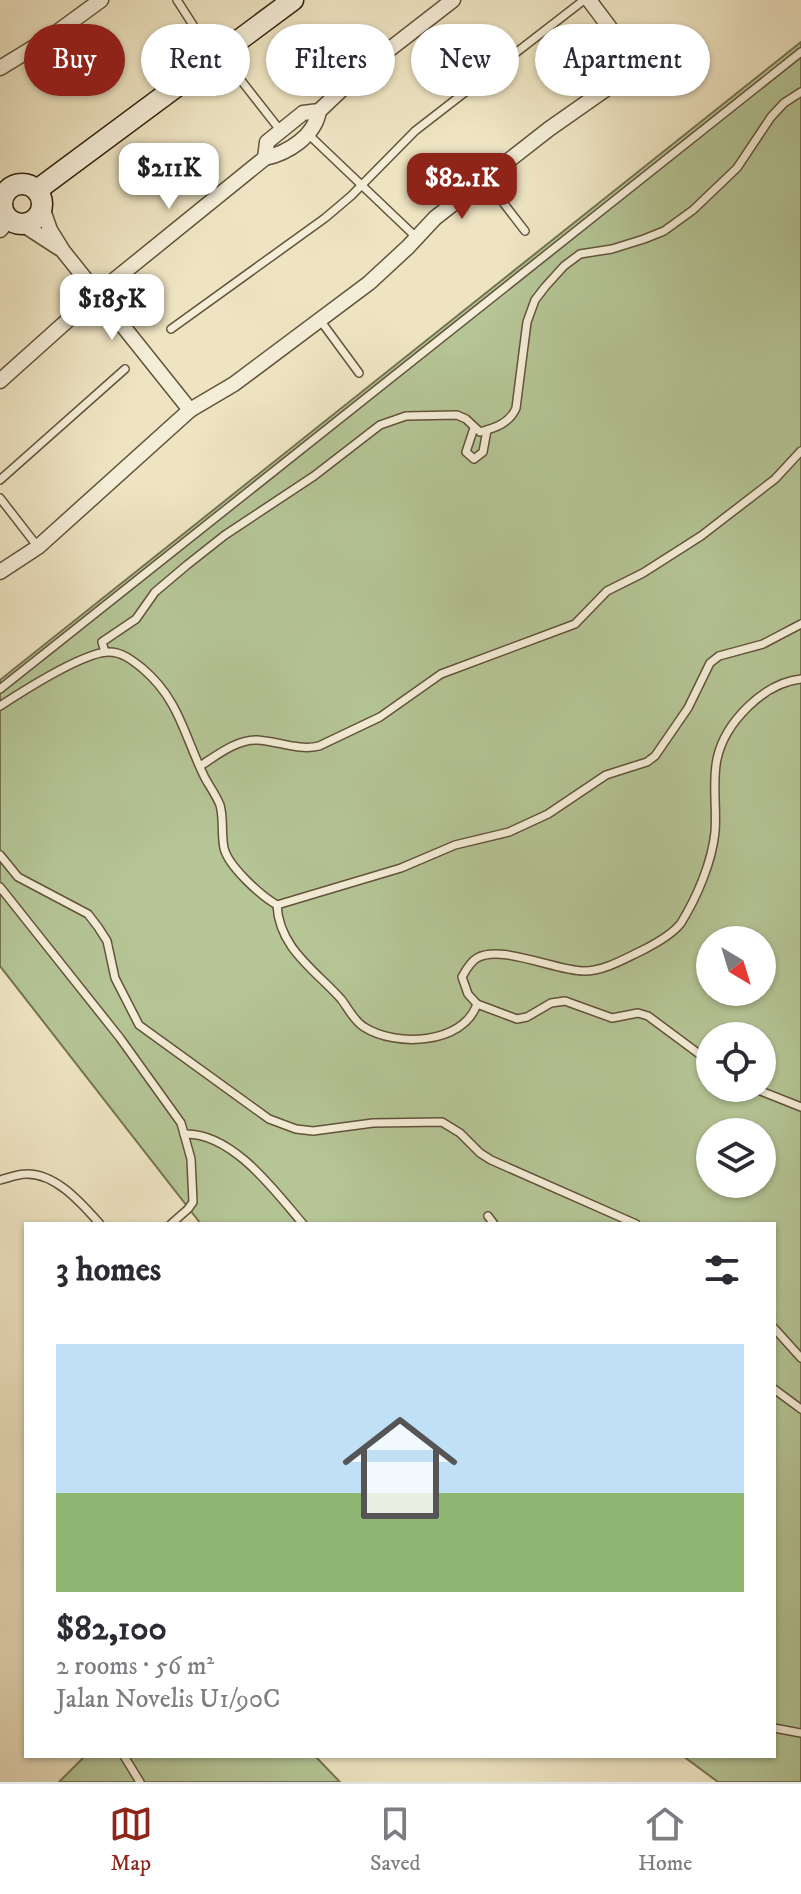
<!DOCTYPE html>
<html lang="en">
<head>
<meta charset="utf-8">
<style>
	body { margin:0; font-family:"IM FELL DW Pica",serif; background:#f2f2f3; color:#2b2b33; height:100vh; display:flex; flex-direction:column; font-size:30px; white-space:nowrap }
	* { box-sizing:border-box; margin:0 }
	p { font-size:26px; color:#7c7c81 }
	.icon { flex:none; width:44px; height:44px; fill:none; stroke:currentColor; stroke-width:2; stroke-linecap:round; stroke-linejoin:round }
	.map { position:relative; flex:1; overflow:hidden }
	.side { position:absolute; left:24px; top:1222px; width:752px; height:536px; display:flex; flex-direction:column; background:#fff; border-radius:0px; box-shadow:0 2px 6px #0004 }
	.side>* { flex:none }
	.banner { position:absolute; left:24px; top:24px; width:754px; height:72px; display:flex; gap:16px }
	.needle { width:52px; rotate:142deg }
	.tools { position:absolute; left:696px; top:926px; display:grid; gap:16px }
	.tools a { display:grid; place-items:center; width:80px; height:80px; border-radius:50%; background:#fff; box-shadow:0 2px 6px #0004; font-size:40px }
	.price { position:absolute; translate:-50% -68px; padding:0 18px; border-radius:16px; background:#fff; color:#222; font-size:26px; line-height:52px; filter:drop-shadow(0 2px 4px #0008) }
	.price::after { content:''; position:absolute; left:50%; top:48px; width:24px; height:18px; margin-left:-12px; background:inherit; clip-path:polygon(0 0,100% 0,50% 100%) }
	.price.on { background:#8f2418; color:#fff }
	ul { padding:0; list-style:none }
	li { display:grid; align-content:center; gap:16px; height:424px; padding:0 32px }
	li span { display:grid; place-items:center; height:248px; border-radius:0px; color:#555 }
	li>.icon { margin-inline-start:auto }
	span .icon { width:144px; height:144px; fill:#fffc; stroke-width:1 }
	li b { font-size:34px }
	h2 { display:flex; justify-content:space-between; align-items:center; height:96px; padding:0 32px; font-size:34px }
	.pill { padding:0 28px; border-radius:36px; background:#fff; box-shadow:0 2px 6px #0004; font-size:28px; line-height:72px }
	.pill.on { background:#8f2418; color:#fff }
	.tab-bar { display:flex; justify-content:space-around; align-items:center; height:112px; border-top:2px solid #e1e1e2; background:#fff; font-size:22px; color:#7c7c81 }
	.tab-bar a { display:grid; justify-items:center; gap:4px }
	.tab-bar .on { color:#8f2418 }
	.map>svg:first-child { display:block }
	.green { fill:#b5c596; stroke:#747451; stroke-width:2; fill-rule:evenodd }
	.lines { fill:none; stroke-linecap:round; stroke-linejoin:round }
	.lane-casing { stroke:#62533a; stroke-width:10 }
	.street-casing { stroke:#62533a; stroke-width:17 }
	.secondary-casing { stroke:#33230c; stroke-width:23 }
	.lane { stroke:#f4edd7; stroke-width:7 }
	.street { stroke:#f4edd7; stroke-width:14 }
	.secondary { stroke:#f4edd7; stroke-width:20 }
</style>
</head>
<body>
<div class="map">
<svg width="801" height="1782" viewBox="0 0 801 1782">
	<rect width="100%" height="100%" fill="#eee4c2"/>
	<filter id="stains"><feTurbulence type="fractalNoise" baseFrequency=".0025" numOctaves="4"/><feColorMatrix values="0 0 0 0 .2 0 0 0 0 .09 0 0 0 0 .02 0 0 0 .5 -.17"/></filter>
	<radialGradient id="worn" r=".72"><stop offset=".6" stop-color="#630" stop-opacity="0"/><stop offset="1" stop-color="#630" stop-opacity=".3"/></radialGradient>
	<g class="green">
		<path d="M801,42V1782H718L683,1756H774V1224H201L0,966V680ZM710,940H762V992H710ZM710,1036H762V1088H710ZM710,1132H762V1184H710Z"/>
		<polygon points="85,1756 315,1756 340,1782 59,1782"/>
	</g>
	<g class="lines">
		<g class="lane-casing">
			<g id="lane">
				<polyline points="177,0 193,25"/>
				<polyline points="240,79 280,130"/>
				<polyline points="308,134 416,237"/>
				<polyline points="485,179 525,231"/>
				<polyline points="320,320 359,373"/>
				<polyline points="171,329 325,218 351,196 415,131 584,0"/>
				<polyline points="474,428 466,452 474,459 483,452 487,430"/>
				<polyline points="0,480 125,369"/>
				<polyline points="0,498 38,547"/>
				<path d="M105,652L102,642L136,619L155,592L187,565L225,535L314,476L380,425L406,416L457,415L466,419L480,432C495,428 510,423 516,408L527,322L535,300L545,287L564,266L580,254L612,249L644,239L664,231L693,210L737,168L771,117L784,103L801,92"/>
				<polyline points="0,689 801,52"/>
				<path d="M0,706C23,691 83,652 109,652C122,652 132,660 142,668C180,700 184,736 205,778C210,787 216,795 220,805C224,819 221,834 224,848C228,866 261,896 277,905L401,868L455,845L509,832L548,814L606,775L647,762L655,756L688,708L710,663L719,656L763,644L801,624"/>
				<path d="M200,766C216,756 237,739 257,740C278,741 298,751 319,746L380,717L441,674L575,624L607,591L643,573L701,536L775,479L801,451"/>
				<polyline points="0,855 18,877 88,914 98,927 107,941 115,978 139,1025 269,1119 296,1129 313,1131 373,1123 442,1122 460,1133 480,1153 491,1160 636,1224"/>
				<polyline points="0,887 120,1038 181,1123 191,1159 193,1202 188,1209 171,1224"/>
				<path d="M277,905C279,948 315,970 341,999C348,1008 354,1021 364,1027C395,1047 463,1045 477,1004L468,994L462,977C466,970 470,962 477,958C501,944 556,971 584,971C604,971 624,959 641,951C655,944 672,935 681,923C697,897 712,862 715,832C717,808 712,782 717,759C725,722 764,683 801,679"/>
				<polyline points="477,1004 517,1019 527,1017 551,1003 565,1001 612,1018 638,1013 648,1016 710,1062"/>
				<polyline points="753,1088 801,1107"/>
				<path d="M184,1134C232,1132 275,1191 303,1224"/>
				<path d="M0,1180C8,1178 18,1174 26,1174C56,1173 82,1204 100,1224"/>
				<polyline points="488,1216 494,1224"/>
				<polyline points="774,1328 801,1358"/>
				<polyline points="774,1389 801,1409"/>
				<polyline points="774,1728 801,1733"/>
				<polyline points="124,1756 140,1782"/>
			</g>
		</g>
		<g class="street-casing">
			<g id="street">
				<polyline points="0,68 49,38 101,0"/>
				<polyline points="265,158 267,142 303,113 319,111 359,73 453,0"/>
				<polyline points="42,207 50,230 63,251 190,410"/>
				<polyline points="22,224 59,248"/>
				<polyline points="0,230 9,220"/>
				<path d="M0,381L97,294L265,158C288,153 315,136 319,111"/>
				<polyline points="0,572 38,547 190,410 234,384 369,283 408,247 435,218 549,129 616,82 625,72 629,60 619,40 589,0"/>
			</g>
		</g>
		<g class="secondary-casing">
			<g id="secondary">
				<circle cx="22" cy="204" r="20"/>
				<polyline points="37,190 293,0"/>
			</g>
		</g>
		<use href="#lane" class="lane"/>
		<use href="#street" class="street"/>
		<use href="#secondary" class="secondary"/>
	</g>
	<rect width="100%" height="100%" filter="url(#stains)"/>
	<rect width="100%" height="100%" fill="url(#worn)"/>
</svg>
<div class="tools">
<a><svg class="needle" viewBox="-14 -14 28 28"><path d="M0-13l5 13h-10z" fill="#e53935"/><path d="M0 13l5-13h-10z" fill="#7c7c81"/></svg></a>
<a><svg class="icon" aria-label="locate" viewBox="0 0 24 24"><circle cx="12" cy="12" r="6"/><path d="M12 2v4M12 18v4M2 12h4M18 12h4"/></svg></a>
<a><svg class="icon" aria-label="layers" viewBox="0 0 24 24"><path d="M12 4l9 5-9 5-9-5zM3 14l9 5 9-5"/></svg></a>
</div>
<b class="price" style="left:169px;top:211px">$211K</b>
<b class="price on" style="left:462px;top:221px">$82.1K</b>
<b class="price" style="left:112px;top:342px">$185K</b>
<div class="banner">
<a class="pill on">Buy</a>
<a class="pill">Rent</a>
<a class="pill">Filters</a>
<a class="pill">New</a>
<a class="pill">Apartment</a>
</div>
<section class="side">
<h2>3 homes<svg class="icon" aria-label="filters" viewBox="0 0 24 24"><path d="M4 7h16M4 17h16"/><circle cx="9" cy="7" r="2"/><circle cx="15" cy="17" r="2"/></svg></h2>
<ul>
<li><span style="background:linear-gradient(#bfe0f5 60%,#8fb573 0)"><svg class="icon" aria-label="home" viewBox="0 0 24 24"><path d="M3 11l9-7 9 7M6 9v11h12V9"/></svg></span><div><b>$82,100</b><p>2 rooms · 56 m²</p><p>Jalan Novelis U1/90C</p></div></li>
</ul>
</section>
</div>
<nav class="tab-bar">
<a class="on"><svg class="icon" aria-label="map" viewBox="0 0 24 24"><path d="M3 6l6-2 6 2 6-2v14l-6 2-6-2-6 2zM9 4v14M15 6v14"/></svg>Map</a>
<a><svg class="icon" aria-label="saved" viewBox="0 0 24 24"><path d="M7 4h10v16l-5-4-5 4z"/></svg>Saved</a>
<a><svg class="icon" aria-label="home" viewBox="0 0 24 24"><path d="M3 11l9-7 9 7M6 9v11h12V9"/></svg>Home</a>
</nav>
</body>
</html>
